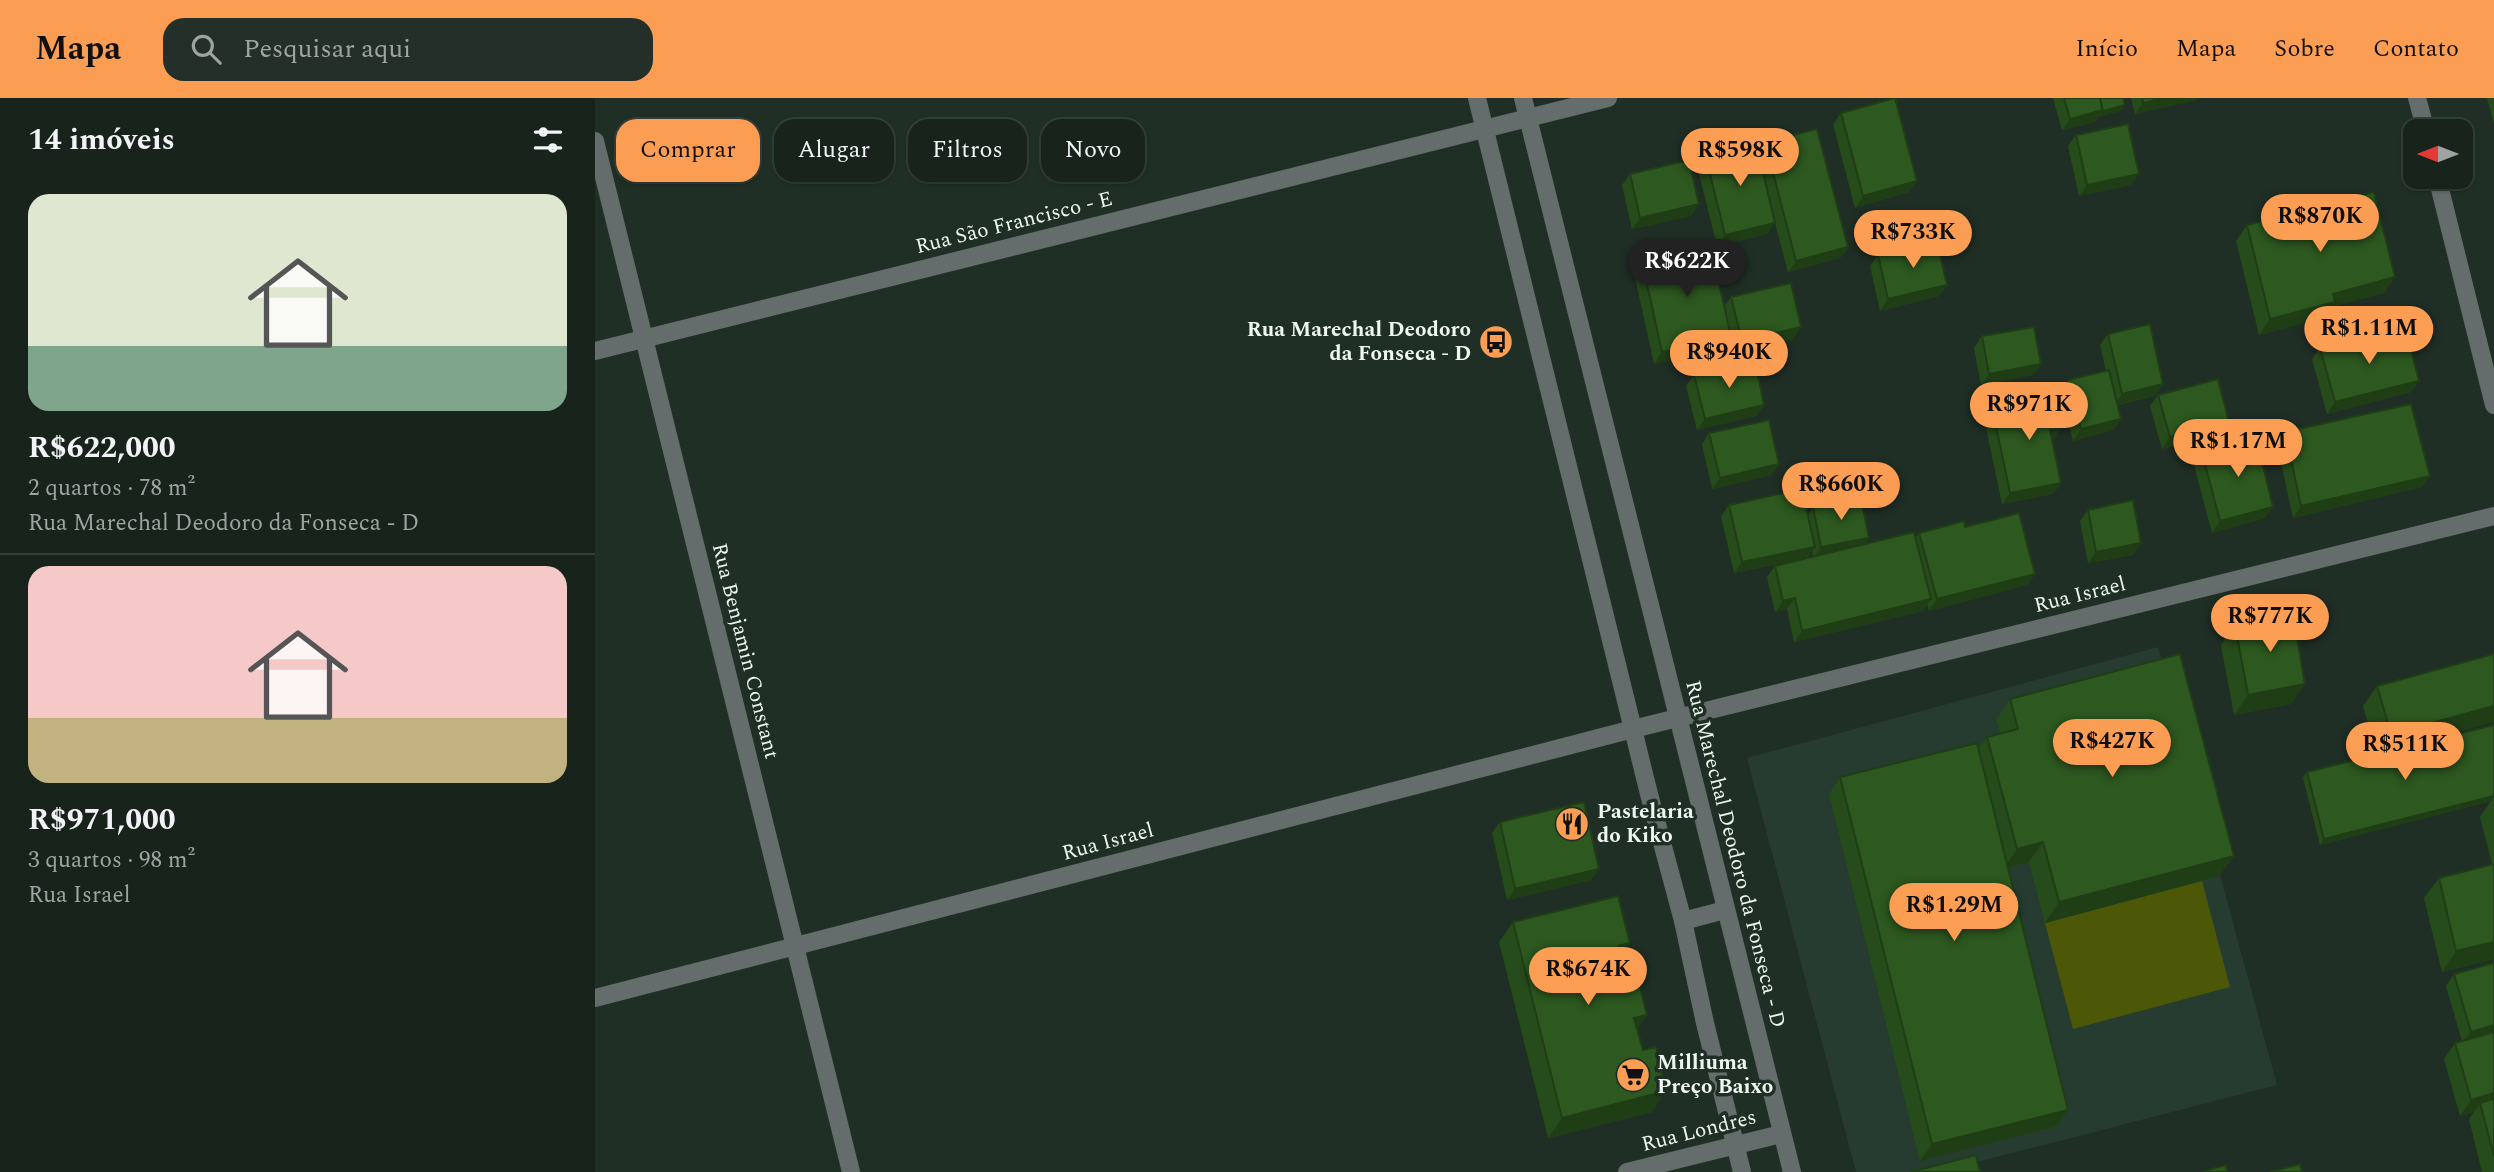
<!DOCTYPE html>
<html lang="pt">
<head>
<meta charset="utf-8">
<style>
	body { margin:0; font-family:Spectral,serif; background:#252f29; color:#f1f3f6; height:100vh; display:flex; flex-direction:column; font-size:26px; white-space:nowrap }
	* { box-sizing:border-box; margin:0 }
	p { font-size:23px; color:#9fa4a3 }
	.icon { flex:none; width:38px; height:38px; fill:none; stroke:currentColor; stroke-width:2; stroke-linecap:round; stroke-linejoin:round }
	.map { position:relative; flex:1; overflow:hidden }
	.side { display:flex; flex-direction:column; background:#18231c; width:595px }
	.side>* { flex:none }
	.hud { position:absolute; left:21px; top:21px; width:665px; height:63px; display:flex; gap:14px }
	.needle { width:46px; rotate:270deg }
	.tools { position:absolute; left:1808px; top:21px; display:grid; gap:14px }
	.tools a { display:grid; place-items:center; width:70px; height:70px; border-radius:14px; background:#18231c; box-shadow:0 2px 5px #0004,0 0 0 2px #36403b; font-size:35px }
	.price { position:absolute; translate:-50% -60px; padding:0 16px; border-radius:24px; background:#fc9d54; color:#111; font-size:23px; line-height:46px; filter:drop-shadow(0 2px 4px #0008) }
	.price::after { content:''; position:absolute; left:50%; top:42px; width:21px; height:16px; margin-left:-10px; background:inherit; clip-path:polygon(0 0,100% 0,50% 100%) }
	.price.selected { background:#222; color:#fff }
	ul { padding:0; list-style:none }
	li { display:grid; align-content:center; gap:14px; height:371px; padding:0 28px }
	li+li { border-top:2px solid #36403b }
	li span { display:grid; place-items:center; height:217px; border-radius:21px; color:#555 }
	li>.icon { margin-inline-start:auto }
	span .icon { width:126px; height:126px; fill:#fffc; stroke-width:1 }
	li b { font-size:30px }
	h2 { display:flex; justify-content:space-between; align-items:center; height:84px; padding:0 28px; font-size:30px }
	.chip { padding:0 24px; border-radius:21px; background:#18231c; box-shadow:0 2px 5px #0004,0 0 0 2px #36403b; font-size:24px; line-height:63px }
	.chip.selected { background:#fc9d54; color:#111 }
	header { display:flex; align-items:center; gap:42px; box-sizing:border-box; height:98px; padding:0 35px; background:#fc9d54; color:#111 }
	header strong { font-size:33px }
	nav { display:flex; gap:38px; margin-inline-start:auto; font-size:24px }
	.search { width:490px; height:63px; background:#252f29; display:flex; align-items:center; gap:18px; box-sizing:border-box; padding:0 24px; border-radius:21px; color:#9fa4a3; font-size:26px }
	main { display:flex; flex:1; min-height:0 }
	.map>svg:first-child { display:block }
	.built { fill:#263c30 }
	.green { fill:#4c5708 }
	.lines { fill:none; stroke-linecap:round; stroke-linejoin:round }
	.minor { stroke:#646d6b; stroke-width:18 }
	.wall { fill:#274c1b; fill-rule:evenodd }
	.shaded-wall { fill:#203e16 }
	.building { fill:#2d581f; stroke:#203e16; stroke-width:2 }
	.labels { text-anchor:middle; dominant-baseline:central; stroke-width:7; stroke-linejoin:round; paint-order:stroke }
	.street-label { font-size:21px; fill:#edf6f0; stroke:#202f26 }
	.poi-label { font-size:21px; font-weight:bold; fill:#edf6f0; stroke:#202f26; text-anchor:start }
</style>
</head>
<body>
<header>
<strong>Mapa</strong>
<div class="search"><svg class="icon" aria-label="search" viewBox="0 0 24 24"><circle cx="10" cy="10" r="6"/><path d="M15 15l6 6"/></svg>Pesquisar aqui</div>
<nav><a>Início</a><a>Mapa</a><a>Sobre</a><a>Contato</a></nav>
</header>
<main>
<section class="side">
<h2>14 imóveis<svg class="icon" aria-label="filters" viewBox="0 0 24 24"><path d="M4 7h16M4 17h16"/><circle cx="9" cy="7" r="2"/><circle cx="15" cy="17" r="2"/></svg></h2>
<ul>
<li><span style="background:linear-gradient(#dfe7d0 70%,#7fa58c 0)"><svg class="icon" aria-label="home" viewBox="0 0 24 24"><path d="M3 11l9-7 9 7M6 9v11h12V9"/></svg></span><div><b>R$622,000</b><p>2 quartos · 78 m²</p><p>Rua Marechal Deodoro da Fonseca - D</p></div></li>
<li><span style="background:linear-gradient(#f6c9c9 70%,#c2b280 0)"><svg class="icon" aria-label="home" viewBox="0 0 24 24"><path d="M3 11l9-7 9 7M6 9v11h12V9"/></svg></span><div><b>R$971,000</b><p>3 quartos · 98 m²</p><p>Rua Israel</p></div></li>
</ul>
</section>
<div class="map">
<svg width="1899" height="1074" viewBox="0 0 1899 1074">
	<rect width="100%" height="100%" fill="#202f26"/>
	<polygon class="built" points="1563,549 1682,987 1343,1074 1261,1074 1152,660"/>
	<polygon class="green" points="1607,783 1635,889 1478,931 1450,825"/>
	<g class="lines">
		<g class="minor">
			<polyline points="882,0 1054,696 1088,823 1110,925 1147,1074"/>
			<polyline points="928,0 1197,1074"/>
			<polyline points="1822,0 1831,33"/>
			<polyline points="0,43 256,1074"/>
			<polyline points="1842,79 1899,307"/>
			<polyline points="0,253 1013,0"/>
			<polyline points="1088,823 1130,812"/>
			<polyline points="0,900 1038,631 1899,418"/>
			<polyline points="1032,1074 1186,1036"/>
		</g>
	</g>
	<g class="wall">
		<polygon points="1458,0 1528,0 1530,7 1526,13 1504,18 1500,24 1467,32"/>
		<polygon points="1536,0 1602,0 1601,2 1540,16"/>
		<polygon points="1892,0 1899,0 1899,26"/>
		<polygon points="1246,15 1314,94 1260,110 1238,26"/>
		<polygon points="1481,37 1536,87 1484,98 1473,48"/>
		<polygon points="1170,44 1253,149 1245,160 1193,174 1180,125 1172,136 1122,148 1102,68 1110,56 1163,53"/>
		<polygon points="1035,76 1096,118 1037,131 1027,87"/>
		<polygon points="1652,127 1800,179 1789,195 1736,209 1728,220 1664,237 1641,143"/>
		<polygon points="1283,157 1344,198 1285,213 1275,168"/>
		<polygon points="1047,164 1129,209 1136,199 1198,241 1139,255 1135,240 1128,250 1059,266 1039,175"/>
		<polygon points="1513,236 1560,298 1522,307 1526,321 1518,332 1478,343 1465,294 1473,282 1511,273 1505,247"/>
		<polygon points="1387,238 1446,266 1438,277 1386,287 1379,250"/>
		<polygon points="1752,248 1816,294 1732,316 1717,261 1725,250"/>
		<polygon points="1099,277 1169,307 1161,318 1102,332 1091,288"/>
		<polygon points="1563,297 1634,324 1627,335 1567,351 1555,308"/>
		<polygon points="1397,309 1459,341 1457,341 1466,385 1458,396 1407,406 1389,320"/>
		<polygon points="1690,334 1827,389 1698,420 1682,346"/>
		<polygon points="1114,335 1176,377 1117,391 1107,346"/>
		<polygon points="1607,355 1670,420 1617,435 1599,367"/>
		<path d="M1134,407L1213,417L1218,409L1274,440L1270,446L1320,440L1324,435L1370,429L1440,476L1432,487L1334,513L1332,506L1328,513L1199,544L1192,511L1180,514L1172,479L1180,468L1206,461L1139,475L1126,418ZM1217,453L1218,459L1212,460Z"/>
		<polygon points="1493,412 1546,445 1538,457 1493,465 1485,423"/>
		<polygon points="1640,527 1696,606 1639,617 1626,547"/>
		<polygon points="1899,556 1782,656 1768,608 1782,588"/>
		<polygon points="1415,601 1624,778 1450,825 1434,764 1413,770 1473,1012 1462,1028 1325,1063 1234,696 1245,679 1383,651 1392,639 1405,635 1401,622"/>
		<polygon points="1899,627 1899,861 1847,874 1829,800 1844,780 1897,766 1885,719 1896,703 1725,747 1708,680 1712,674"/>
		<polygon points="905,724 1004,771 996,782 912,802 897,735"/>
		<polygon points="918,824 1025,858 1030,876 1052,917 1042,931 1057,1014 953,1040 904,844"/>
		<polygon points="1899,865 1899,1074 1887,1074 1874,1021 1879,1014 1865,1018 1849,961 1860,945 1867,943 1851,888 1859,876"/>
	</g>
	<g class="shaded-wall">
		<polygon points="1568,0 1602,0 1601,2 1540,16 1548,5"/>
		<polygon points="1530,7 1526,13 1504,19 1508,13"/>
		<polygon points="1508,12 1500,24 1467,32 1475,21"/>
		<polygon points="1544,76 1536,87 1484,98 1492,87"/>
		<polygon points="1322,83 1314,94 1260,110 1268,98"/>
		<polygon points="1104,106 1096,118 1037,131 1045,120"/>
		<polygon points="1180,125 1172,136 1122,148 1130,137"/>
		<polygon points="1253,149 1245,160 1193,174 1201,163"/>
		<polygon points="1800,179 1789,195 1736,209 1728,220 1664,237 1675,221 1738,196"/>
		<polygon points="1352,187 1344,198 1285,213 1293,201"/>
		<polygon points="1206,229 1198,241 1139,255 1147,243"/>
		<polygon points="1136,239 1128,250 1059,266 1067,254"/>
		<polygon points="1446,266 1438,277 1386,287 1394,276"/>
		<polygon points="1824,283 1816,294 1732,316 1740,304"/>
		<polygon points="1568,286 1560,298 1519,307 1527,296"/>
		<polygon points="1169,307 1161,318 1102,332 1110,321"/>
		<polygon points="1526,321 1518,332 1478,343 1486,331"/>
		<polygon points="1634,324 1627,335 1567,351 1575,339"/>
		<polygon points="1467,330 1459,341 1447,343 1455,332"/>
		<polygon points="1184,366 1176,377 1117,391 1125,380"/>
		<polygon points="1835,378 1827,389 1698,420 1706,408"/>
		<polygon points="1466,385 1458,396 1407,406 1415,395"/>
		<polygon points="1678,409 1670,420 1617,435 1625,423"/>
		<polygon points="1274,440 1266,452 1218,460 1226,449"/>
		<polygon points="1546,445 1538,457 1493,465 1501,454"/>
		<polygon points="1220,449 1212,460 1139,475 1147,464"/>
		<polygon points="1440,476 1432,487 1334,513 1342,501"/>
		<polygon points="1200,500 1192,511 1180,514 1188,503"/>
		<polygon points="1336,501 1328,513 1199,544 1207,533"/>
		<polygon points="1710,586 1696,606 1639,617 1653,597"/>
		<polygon points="1899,608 1899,624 1782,656 1796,636"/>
		<polygon points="1899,698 1896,703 1725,747 1729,741"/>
		<polygon points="1448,744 1434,764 1408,771 1422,751"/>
		<polygon points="1639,758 1624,778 1450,825 1464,804"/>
		<polygon points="1004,771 996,782 912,802 920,791"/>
		<polygon points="1899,844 1899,861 1847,874 1861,853"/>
		<polygon points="1035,845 1020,865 1023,848"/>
		<polygon points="1052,917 1038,937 1039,920"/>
		<polygon points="1899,927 1899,936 1868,945 1876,934"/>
		<polygon points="1071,993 1057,1014 953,1040 967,1020"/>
		<polygon points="1899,995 1899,1008 1885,1005 1879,1014 1865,1018 1876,1002"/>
		<polygon points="1473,1012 1462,1028 1325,1063 1337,1046"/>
	</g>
	<g class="building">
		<polygon points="1300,0 1322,83 1268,98 1246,15"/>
		<polygon points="1469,0 1505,0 1508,12 1475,21"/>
		<polygon points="1505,0 1528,0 1530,7 1508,13"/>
		<polygon points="1547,0 1568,0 1548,5"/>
		<polygon points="1533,26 1544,76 1492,87 1481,37"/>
		<polygon points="1222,31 1253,149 1201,163 1170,44"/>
		<polygon points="1161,44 1180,125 1130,137 1110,56"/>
		<polygon points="1094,62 1104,106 1045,120 1035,76"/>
		<polygon points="1779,94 1800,179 1738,196 1740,204 1675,221 1652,127"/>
		<polygon points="1342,143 1352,187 1293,201 1283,157"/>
		<polygon points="1116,148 1136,239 1067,254 1047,164"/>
		<polygon points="1196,185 1206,229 1147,243 1136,199"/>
		<polygon points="1555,226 1568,286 1527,296 1513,236"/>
		<polygon points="1439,229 1446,266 1394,276 1387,238"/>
		<polygon points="1811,232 1824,283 1740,304 1725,250 1751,243 1752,248"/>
		<polygon points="1160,263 1169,307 1110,321 1099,277"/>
		<polygon points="1514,272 1526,321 1486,331 1473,282"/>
		<polygon points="1623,281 1634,324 1575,339 1563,297"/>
		<polygon points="1460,295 1467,330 1455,332 1466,385 1415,395 1397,309"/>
		<polygon points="1816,306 1835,378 1706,408 1690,334"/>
		<polygon points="1174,322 1184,366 1125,380 1114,335"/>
		<polygon points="1661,339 1678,409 1625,423 1607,355"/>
		<polygon points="1207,391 1220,449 1147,464 1134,407"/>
		<polygon points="1266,400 1274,440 1226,449 1218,409"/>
		<polygon points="1538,402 1546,445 1501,454 1493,412"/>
		<polygon points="1424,415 1440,476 1342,501 1324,435 1369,423 1370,429"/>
		<polygon points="1319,434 1336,501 1207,533 1200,500 1188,503 1180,468"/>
		<polygon points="1698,516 1710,586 1653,597 1640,527"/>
		<polygon points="1585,556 1639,758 1464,804 1448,744 1422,751 1392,639 1423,631 1415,601"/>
		<polygon points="1899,556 1899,608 1796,636 1782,588"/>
		<polygon points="1899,627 1899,698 1729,741 1712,674"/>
		<polygon points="1382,645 1473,1012 1337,1046 1245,679"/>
		<polygon points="989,704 1004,771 920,791 905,724"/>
		<polygon points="1899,766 1899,844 1861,853 1844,780"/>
		<polygon points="1023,798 1035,845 1023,848 1030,876 1041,873 1052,917 1039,920 1048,952 1061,949 1071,993 967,1020 918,824"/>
		<polygon points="1899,865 1899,927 1876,934 1859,876"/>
		<polygon points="1899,934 1899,995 1876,1002 1860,945"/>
		<polygon points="1899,1001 1899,1058 1885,1005"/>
		<polygon points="1381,1057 1385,1074 1316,1074"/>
		<polygon points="1705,1066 1707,1074 1675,1074"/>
		<polygon points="1631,1067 1632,1074 1609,1074 1609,1073"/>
	</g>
	<defs>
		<g id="bus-disc" transform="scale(1.75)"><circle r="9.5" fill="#fc9d54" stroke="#202f26"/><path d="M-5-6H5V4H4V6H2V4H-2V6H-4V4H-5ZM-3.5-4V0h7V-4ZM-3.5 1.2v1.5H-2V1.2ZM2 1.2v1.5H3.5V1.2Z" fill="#111"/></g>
		<g id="restaurant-disc" transform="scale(1.75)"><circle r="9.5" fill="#fc9d54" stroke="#202f26"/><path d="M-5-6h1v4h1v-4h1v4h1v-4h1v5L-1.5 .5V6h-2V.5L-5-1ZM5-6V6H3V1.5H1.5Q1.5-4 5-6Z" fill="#111"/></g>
		<g id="supermarket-disc" transform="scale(1.75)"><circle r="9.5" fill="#fc9d54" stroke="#202f26"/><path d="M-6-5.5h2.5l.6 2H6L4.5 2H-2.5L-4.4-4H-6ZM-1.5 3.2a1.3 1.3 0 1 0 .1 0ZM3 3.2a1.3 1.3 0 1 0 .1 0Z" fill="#111"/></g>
	</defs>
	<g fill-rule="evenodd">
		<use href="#bus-disc" x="901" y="244"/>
		<use href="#restaurant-disc" x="977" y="726"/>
		<use href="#supermarket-disc" x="1038" y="977"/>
	</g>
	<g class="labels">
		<g class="street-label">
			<text transform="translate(419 125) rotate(-14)">Rua São Francisco - E</text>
			<text transform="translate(1485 497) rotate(-14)">Rua Israel</text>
			<text transform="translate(150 553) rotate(76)">Rua Benjamin Constant</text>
			<text transform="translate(513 744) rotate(-15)">Rua Israel</text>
			<text transform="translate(1140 756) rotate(76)">Rua Marechal Deodoro da Fonseca - D</text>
			<text transform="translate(1104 1033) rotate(-14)">Rua Londres</text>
		</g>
		<g class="poi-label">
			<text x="876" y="232" text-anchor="end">Rua Marechal Deodoro<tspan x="876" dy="24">da Fonseca - D</tspan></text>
			<text x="1002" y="714">Pastelaria<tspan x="1002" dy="24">do Kiko</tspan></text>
			<text x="1062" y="965">Milliuma<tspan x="1062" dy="24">Preço Baixo</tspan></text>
		</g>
	</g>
</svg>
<div class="tools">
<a><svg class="needle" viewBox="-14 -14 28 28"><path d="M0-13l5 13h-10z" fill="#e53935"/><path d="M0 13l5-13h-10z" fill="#9fa4a3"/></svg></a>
</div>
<b class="price" style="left:1145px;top:90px">R$598K</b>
<b class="price" style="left:1725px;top:156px">R$870K</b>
<b class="price" style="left:1318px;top:172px">R$733K</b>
<b class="price selected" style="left:1092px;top:201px">R$622K</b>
<b class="price" style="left:1774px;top:268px">R$1.11M</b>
<b class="price" style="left:1134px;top:292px">R$940K</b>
<b class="price" style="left:1434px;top:344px">R$971K</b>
<b class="price" style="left:1643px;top:381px">R$1.17M</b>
<b class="price" style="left:1246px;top:424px">R$660K</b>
<b class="price" style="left:1675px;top:556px">R$777K</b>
<b class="price" style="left:1517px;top:681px">R$427K</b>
<b class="price" style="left:1810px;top:684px">R$511K</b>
<b class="price" style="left:1359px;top:845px">R$1.29M</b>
<b class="price" style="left:993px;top:909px">R$674K</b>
<div class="hud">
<a class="chip selected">Comprar</a>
<a class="chip">Alugar</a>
<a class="chip">Filtros</a>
<a class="chip">Novo</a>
</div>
</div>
</main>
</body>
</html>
